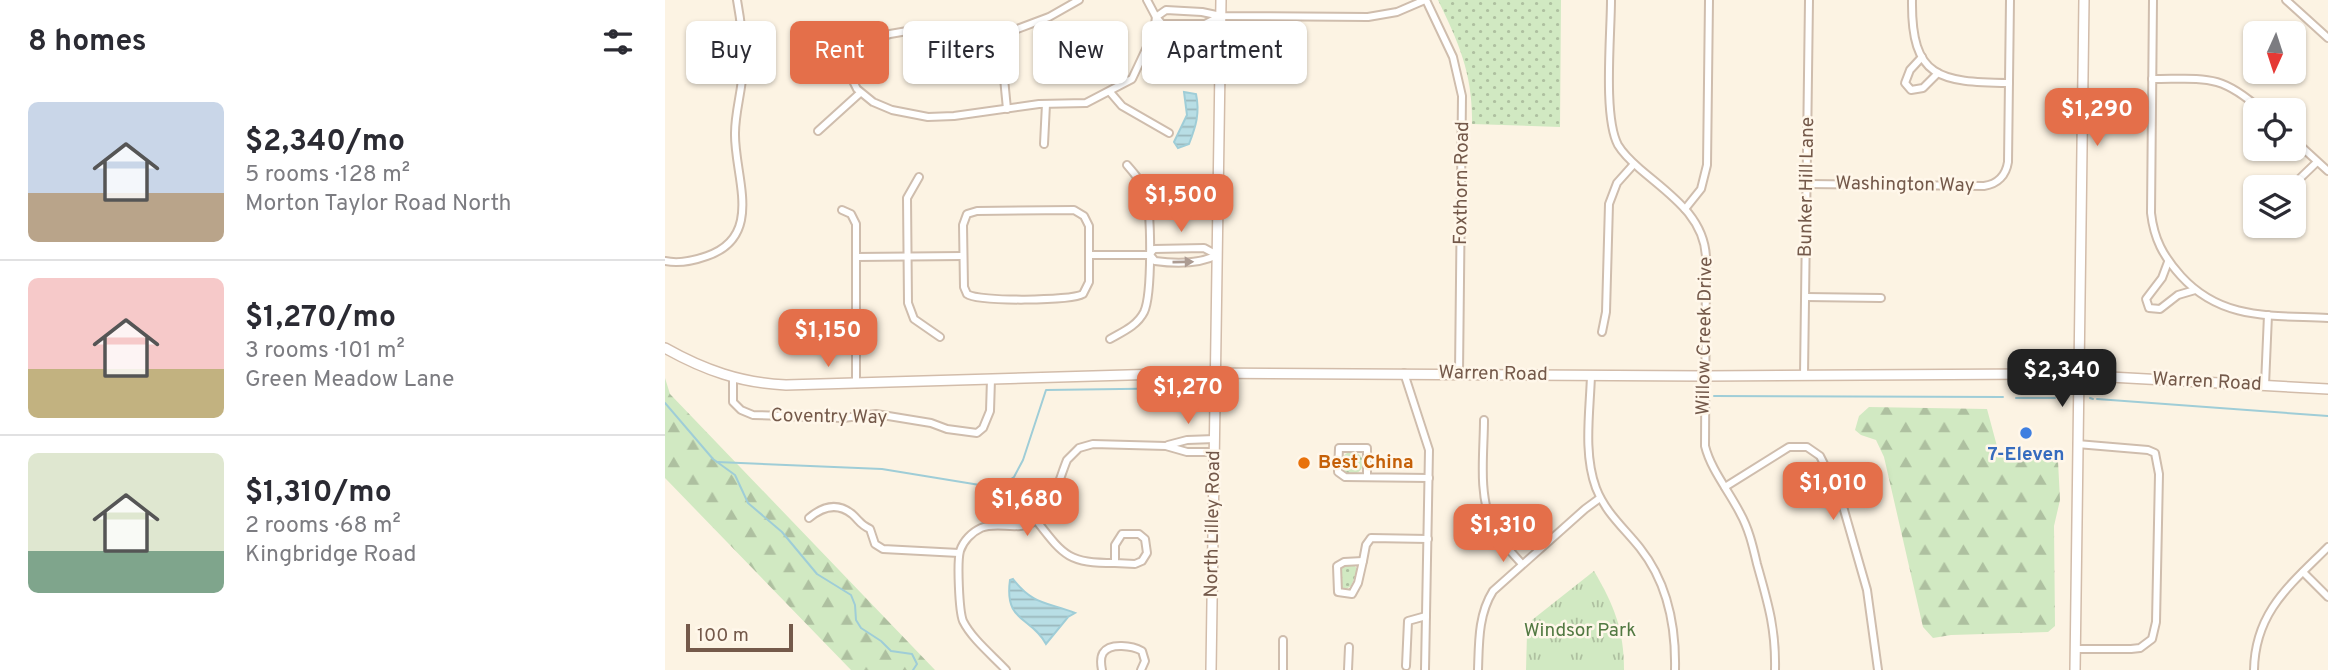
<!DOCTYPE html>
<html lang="en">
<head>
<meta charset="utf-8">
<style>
	body { margin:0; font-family:Overpass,sans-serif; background:#f2f2f3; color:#2b2b33; height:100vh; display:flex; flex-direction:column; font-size:26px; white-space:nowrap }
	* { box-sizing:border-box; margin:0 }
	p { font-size:23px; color:#7c7c81 }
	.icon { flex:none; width:38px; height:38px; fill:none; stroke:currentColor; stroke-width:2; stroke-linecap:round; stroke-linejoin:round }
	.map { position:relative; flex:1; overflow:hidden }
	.side { display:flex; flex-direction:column; background:#fff; width:665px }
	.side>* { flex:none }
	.guide { position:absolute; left:21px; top:21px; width:665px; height:63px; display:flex; gap:14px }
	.needle { width:46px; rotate:183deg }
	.tools { position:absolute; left:1578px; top:21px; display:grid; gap:14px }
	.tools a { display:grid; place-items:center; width:63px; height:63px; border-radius:10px; background:#fff; box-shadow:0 2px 5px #0004; font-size:35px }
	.scale { position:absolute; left:21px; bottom:18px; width:107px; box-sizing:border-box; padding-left:7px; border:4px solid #74594a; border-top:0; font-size:19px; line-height:24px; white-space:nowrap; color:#74594a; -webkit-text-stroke:5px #fff7ea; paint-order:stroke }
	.price { position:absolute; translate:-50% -60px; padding:0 16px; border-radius:14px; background:#e46f4a; color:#fff; font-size:23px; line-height:46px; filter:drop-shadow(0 2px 4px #0008) }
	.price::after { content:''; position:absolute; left:50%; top:42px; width:21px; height:16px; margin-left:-10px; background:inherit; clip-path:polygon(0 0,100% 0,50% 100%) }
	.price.selected { background:#222; color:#fff }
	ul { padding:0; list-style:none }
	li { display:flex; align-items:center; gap:21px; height:175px; padding:0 28px }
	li+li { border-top:2px solid #e1e1e2 }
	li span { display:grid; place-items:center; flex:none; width:196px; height:140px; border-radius:10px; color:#555 }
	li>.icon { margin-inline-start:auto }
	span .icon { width:84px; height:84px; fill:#fffc; stroke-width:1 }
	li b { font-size:30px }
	h2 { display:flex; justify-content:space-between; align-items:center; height:84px; padding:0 28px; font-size:30px }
	.tag { padding:0 24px; border-radius:10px; background:#fff; box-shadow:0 2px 5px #0004; font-size:24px; line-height:63px }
	.tag.selected { background:#e46f4a; color:#fff }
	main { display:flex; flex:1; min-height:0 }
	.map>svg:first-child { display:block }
	.grass { fill:url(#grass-dots) }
	.forest { fill:url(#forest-firs) }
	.park { fill:url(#park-tufts) }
	.water { fill:url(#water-rules); stroke:#9fcdd7; stroke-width:2 }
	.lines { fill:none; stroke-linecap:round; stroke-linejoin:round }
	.stream { stroke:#9fcdd7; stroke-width:2 }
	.street-casing { stroke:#cfbdad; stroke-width:10 }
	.secondary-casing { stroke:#d2bcaa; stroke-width:12 }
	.street { stroke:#fff; stroke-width:6 }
	.secondary { stroke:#fff; stroke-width:9 }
	.oneway { fill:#ac9b92 }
	.shop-dot { fill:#3f7fe0; stroke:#fff7ea; stroke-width:2.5 }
	.food-dot { fill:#e8710a; stroke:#fff7ea; stroke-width:2.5 }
	.labels { text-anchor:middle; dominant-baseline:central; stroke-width:5; stroke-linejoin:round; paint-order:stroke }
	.street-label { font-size:19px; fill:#74594a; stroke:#fff7ea }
	.shop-label { font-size:19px; font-weight:bold; fill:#366cbe; stroke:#fff7ea }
	.food-label { font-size:19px; font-weight:bold; fill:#c56008; stroke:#fff7ea; text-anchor:start }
	.park-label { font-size:19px; fill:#527942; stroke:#fff7ea }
</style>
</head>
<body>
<main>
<section class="side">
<h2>8 homes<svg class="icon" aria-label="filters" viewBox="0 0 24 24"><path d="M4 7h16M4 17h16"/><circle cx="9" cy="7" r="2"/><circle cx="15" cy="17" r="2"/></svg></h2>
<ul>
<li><span style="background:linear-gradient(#c9d6e8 65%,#b9a48a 0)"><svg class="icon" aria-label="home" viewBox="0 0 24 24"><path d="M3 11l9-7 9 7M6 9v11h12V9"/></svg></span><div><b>$2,340/mo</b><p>5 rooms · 128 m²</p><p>Morton Taylor Road North</p></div></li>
<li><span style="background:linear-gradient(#f6c9c9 65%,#c2b280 0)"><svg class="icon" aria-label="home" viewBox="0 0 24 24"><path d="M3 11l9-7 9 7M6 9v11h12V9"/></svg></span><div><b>$1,270/mo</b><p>3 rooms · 101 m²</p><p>Green Meadow Lane</p></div></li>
<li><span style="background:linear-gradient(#dfe7d0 70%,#7fa58c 0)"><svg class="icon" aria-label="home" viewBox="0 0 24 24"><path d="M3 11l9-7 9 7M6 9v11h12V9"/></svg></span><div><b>$1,310/mo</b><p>2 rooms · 68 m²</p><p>Kingbridge Road</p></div></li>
</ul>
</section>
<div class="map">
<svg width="1663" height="670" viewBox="0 0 1663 670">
	<defs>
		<pattern id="grass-dots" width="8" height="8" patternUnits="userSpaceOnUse" patternTransform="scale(1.75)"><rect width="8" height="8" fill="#d1e9c2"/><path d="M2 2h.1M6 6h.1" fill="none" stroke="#aec0a0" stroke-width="1.8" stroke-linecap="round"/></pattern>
		<pattern id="forest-firs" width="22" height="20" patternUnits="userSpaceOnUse" patternTransform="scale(1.75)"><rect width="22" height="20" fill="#d1e9c2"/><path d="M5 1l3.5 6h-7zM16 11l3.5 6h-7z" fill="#aec0a0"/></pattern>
		<pattern id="park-tufts" width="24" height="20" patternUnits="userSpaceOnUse" patternTransform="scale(1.75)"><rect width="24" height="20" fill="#d1e9c2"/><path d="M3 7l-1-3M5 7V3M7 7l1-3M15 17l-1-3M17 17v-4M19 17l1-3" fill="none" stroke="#aec0a0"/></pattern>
		<pattern id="water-rules" width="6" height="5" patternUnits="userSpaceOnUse" patternTransform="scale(1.75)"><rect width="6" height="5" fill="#b8dee5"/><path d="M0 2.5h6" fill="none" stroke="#9ab7bc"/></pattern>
	</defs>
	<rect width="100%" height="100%" fill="#fcf3e3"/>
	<g class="grass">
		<path d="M773,0H896L895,127L807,124C808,75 794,43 773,0Z"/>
		<circle cx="687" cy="463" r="11"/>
		<polygon points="680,565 689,565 693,570 686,586 678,591 674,586 675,569"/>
	</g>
	<g class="forest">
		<polygon points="0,378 5,394 270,670 186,670 0,478"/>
		<polygon points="1204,407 1322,409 1333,450 1343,456 1387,456 1393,461 1395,500 1389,526 1390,626 1383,632 1286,635 1268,638 1258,627 1219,457 1211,440 1196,435 1190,430 1194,416"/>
	</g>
	<path class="park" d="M929,571C949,605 959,630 959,670H861L862,633L867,620Z"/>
	<g class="water">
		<path d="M519,92L531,94C535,113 531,126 524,144L513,148L509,142L522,115Z"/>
		<path d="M348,579C368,605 382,602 410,613L403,617L381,644C366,616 339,623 345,580Z"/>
	</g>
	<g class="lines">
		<g class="stream">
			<polyline points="1049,396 1338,397"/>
			<polyline points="1351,398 1390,398"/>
			<polyline points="1425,398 1428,399"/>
			<polyline points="1432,399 1663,416"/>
			<polyline points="0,403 48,459 70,475 83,503 117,532 152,574 186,595 190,605 191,620 196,628 216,641 226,651 247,654 252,664 248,670"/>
			<polyline points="52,462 217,469 333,488 349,477 358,460 381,390 530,388"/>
		</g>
		<g class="street-casing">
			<g id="street">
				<polyline points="414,0 384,17 323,40 293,41 248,30 225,34 211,39 194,55 188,67 188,81 192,89 208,102 227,110 263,117 289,116 374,104 421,103 467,79 489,32 491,17"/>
				<polyline points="482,0 491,17 497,24 540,24 556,16"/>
				<polyline points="761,0 788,57 797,96 794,373"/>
				<path d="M946,0C946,35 938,117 953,145C959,155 967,162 975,169C1004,194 1039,216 1041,257L1040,446C1046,470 1064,491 1075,513C1084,529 1088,547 1092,564C1103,603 1111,629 1110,670"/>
				<path d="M1247,0C1246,79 1275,82 1344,83"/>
				<path d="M1488,0L1486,213C1489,239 1498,256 1516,276C1557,321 1607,315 1663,318"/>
				<polyline points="1621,0 1663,38"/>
				<polyline points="491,17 501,10 537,12 556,16 703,17 732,12 760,0"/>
				<polyline points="335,37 342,109"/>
				<polyline points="147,55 188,52 194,55"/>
				<polyline points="1257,57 1245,70 1240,83 1246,90 1258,88 1273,73"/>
				<path d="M1487,79C1540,79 1555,73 1596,110"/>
				<polyline points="445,92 457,106 504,133"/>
				<polyline points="153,131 195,93"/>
				<polyline points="1629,140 1663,171"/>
				<polyline points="379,144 381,104"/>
				<polyline points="254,177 242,198 243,303 249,319 275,337"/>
				<path d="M1142,184L1319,186C1333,184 1341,175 1343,162L1345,0"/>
				<polyline points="1626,187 1652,162"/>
				<polyline points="1020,209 1036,189 1042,165 1044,0"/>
				<polyline points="177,210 186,214 191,224 191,384"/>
				<path d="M409,210L419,216L424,226V282L418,294C406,301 313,302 302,294L299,287L298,225L302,214L312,211Z"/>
				<polyline points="425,255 484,255 489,249 539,248 552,255"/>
				<path d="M485,255L490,261C511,264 534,264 552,255"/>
				<polyline points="191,257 298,256"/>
				<path d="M0,261C14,264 28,261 42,256C100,236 69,176 70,133C70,112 77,91 78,69C79,47 76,22 72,0"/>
				<polyline points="1503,262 1497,278 1481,299 1484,308 1495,309 1513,295 1530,290"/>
				<polyline points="1141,297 1216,298"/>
				<polyline points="937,332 941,312 944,204 952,183 969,164"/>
				<path d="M445,339C457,332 472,326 479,312C487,295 487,211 480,192C477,182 469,173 462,165"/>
				<polyline points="739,373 764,450 760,670"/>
				<path d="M926,375C925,411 918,453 931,488C940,512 959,528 975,548C1002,582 1011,627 1010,670"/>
				<polyline points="1139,375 1144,0"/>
				<polyline points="68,378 68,402 76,410 88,415 178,418 211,414 266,423 282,429 312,433 318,428 325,411 326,379"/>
				<polyline points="1600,385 1603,315"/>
				<path d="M819,420C819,452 813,494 827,524C834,539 846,552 857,564"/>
				<polyline points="503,445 522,440 550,439"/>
				<polyline points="702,477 702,448 674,448 673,472 680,477 764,478"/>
				<polyline points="1060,487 1124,447 1142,447 1155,456 1175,496 1202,590 1213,670"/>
				<path d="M144,518C157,507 172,502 187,514C194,520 195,525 205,529L210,544L218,549L294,553"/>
				<path d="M371,520C399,556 403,563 450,563"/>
				<polygon points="457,534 474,534 480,539 482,553 477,561 470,564 450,563 450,545"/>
				<polygon points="698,561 693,583 687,594 673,592 672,566 679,562"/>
				<polyline points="698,561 701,545 706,538 763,539"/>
				<polyline points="1638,572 1663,597"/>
				<polyline points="1410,649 1466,649 1475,648 1487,639 1491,622 1494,474 1490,453 1483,450 1412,444"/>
				<polyline points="741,666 743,621 761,616"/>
				<path d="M341,670C327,655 307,639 298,621C294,611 292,562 295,551C298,541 307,532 316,528C333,521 353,532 370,521C388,509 394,479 402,460L414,448L428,444L501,446L522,452H550"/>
				<path d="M437,670C436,665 435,658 438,653C445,642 468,646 477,651L480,661L476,670"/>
				<polyline points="618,670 618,640"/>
				<polyline points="683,670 684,647"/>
				<path d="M813,670C814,643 813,615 828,591L920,509L935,498"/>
				<path d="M1589,670C1590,612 1625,585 1663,547"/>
			</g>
		</g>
		<g class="secondary-casing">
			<g id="secondary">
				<path d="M0,348C39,370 76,383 121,385L531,373L1040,376L1390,374L1663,389"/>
				<polyline points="546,670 556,0"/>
				<polyline points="1410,670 1419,0"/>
			</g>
		</g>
		<use href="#street" class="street"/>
		<use href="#secondary" class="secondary"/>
	</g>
	<defs><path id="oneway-solid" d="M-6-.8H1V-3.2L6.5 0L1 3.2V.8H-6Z" transform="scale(1.75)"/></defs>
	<use class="oneway" href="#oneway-solid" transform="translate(518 262) rotate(-1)"/>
	<circle class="shop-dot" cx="1361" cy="433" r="7"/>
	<circle class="food-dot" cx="639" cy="463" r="7"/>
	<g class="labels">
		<g class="street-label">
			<text transform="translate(797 183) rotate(-89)">Foxthorn Road</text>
			<text transform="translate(1240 185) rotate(1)">Washington Way</text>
			<text transform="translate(1142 187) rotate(-89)">Bunker Hill Lane</text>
			<text transform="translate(1040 336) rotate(-89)">Willow Creek Drive</text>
			<text transform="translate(828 374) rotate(1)">Warren Road</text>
			<text transform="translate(1542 382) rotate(3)">Warren Road</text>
			<text transform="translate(164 417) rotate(1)">Coventry Way</text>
			<text transform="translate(548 524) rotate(-89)">North Lilley Road</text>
		</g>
		<g class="shop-label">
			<text x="1361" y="455">7-Eleven</text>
		</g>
		<g class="food-label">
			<text x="653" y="463">Best China</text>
		</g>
		<g class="park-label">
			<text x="915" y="631">Windsor Park</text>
		</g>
	</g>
</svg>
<div class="tools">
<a><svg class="needle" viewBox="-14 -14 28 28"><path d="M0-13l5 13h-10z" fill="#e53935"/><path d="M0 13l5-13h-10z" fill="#7c7c81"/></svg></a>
<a><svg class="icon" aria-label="locate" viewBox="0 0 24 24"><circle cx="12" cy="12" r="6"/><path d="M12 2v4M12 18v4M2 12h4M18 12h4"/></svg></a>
<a><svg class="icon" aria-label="layers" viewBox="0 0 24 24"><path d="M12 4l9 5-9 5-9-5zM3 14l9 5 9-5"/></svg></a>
</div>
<div class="scale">100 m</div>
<b class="price" style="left:1432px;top:148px">$1,290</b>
<b class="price" style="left:516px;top:234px">$1,500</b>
<b class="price" style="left:163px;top:369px">$1,150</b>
<b class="price selected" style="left:1397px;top:409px">$2,340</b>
<b class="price" style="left:523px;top:426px">$1,270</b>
<b class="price" style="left:1168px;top:522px">$1,010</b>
<b class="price" style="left:362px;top:538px">$1,680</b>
<b class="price" style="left:838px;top:564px">$1,310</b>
<div class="guide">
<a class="tag">Buy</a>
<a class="tag selected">Rent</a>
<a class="tag">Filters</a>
<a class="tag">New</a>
<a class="tag">Apartment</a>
</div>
</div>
</main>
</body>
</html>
